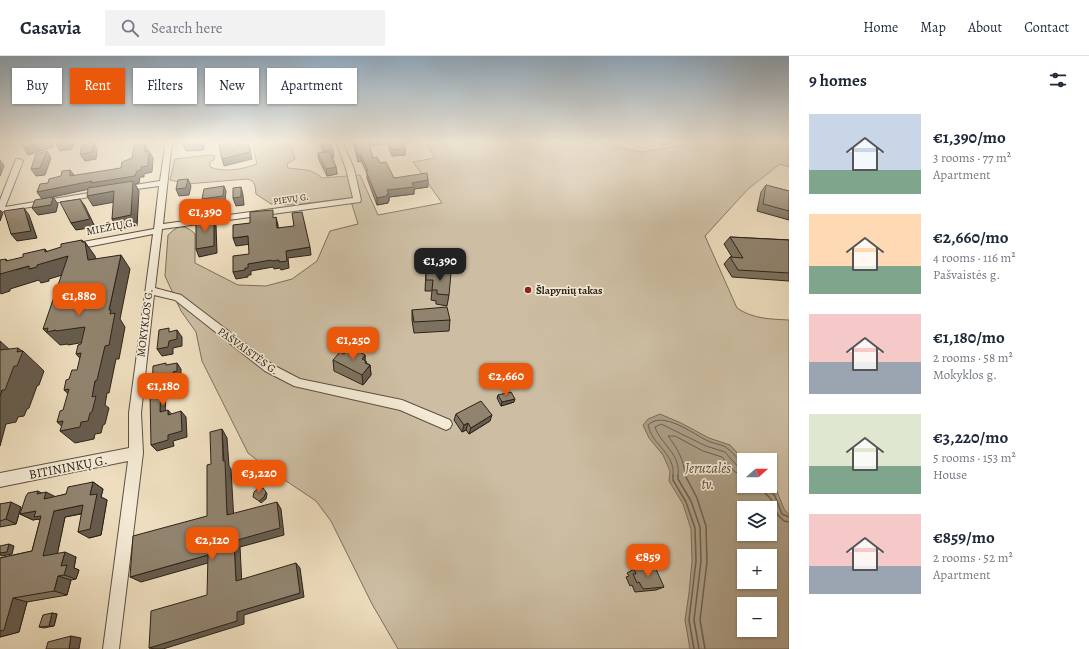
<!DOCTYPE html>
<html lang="en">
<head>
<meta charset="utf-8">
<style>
	body { margin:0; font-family:Alegreya,serif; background:#f2f2f3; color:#1f2937; height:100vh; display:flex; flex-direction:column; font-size:15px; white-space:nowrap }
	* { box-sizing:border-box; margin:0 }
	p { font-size:13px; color:#747a83 }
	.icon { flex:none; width:22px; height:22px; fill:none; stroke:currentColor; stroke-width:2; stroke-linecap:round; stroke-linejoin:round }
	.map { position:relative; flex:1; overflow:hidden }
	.details { display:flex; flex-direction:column; background:#fff; width:300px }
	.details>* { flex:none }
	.top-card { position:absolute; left:12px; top:12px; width:380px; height:36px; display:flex; gap:8px }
	.needle { width:26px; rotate:69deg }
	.tools { position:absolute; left:737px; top:397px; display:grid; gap:8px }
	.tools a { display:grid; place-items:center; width:40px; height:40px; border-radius:0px; background:#fff; box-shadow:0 1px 3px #0004; font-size:20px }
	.price { position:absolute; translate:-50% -34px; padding:0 9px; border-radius:8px; background:#ea580c; color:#fff; font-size:13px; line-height:26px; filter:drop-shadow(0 1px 2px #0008) }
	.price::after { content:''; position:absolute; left:50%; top:24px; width:12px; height:9px; margin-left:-6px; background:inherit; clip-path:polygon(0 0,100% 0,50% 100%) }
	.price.on { background:#222; color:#fff }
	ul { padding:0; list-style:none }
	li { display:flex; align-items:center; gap:12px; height:100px; padding:0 20px }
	li span { display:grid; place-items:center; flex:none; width:112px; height:80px; border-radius:0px; color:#555 }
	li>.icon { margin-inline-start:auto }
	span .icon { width:48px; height:48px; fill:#fffc; stroke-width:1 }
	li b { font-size:17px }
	h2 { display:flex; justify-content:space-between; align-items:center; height:48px; padding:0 20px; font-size:17px }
	.chip { padding:0 14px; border-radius:0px; background:#fff; box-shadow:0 1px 3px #0004; font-size:14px; line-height:36px }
	.chip.on { background:#ea580c; color:#fff }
	header { display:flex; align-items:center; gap:24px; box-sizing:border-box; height:56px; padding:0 20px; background:#fff; border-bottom:1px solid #e0e1e3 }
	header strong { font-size:19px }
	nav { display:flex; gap:22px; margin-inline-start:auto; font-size:14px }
	.search { width:280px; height:36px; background:#f2f2f3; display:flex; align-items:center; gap:10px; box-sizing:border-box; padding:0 14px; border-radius:0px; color:#747a83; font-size:15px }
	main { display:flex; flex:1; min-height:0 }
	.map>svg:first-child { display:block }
	.green { fill:#cdbea3; stroke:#7c705e; fill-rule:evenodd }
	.water { fill:#ac9e86; stroke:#796c5a; fill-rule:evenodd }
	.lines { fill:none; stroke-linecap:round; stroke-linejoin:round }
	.shore-far1 { stroke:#6c604f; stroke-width:1 }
	.shore { stroke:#6c604f; stroke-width:1.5 }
	.street-casing { stroke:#5c5142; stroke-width:2 }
	.street { fill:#f4ead5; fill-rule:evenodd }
	.wall { fill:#7d725f; stroke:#2c2218 }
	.shaded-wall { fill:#665c4e; stroke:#2c2218 }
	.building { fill:#91846f; stroke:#2c2218 }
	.poi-dot { fill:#8f2418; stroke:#f4ead5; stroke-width:1.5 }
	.labels { text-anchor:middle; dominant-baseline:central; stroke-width:3.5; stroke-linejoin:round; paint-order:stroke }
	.far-street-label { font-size:9px; fill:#2c2218; stroke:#f4ead5 }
	.street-label { font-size:11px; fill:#2c2218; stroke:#f4ead5 }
	.poi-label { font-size:11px; font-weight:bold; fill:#2c2218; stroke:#f4ead5; text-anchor:start }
	.near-street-label { font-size:13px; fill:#2c2218; stroke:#f4ead5 }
	.near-water-label { font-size:14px; font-style:italic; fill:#594d3e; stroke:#f4ead5 }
</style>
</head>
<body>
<header>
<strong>Casavia</strong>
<div class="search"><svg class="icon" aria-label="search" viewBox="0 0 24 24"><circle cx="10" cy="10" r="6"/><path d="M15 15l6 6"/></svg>Search here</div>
<nav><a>Home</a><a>Map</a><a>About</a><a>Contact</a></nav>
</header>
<main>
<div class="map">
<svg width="789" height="593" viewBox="0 0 789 593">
	<rect width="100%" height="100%" fill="#eedebf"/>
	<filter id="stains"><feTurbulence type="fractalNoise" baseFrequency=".005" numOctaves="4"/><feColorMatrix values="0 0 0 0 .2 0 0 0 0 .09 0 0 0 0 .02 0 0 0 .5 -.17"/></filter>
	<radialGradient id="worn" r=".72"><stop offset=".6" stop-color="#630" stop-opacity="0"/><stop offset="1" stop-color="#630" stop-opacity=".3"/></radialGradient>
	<path class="green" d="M425,85H599L603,88L613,90L641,96L707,85H789V111L780,108L748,133L705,180L737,252C753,263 770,263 789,264V593H398L372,548L331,465L316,445L267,412L248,397L202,305L196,276L181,255L165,220L168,179C178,169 185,168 195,178V207L238,229L266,230L292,223L317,205L330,175L358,168L350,142L293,149L271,148L256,138C255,130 256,125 247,123L187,128L170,124L175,103L210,99L215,100L214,104L210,106V111C224,117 244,113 257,108L253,89L261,86H286L290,89L295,103L288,107L287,109L288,112C302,114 311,112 322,122L360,119L378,159L442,147L413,106L435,102ZM744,404H770V430H744ZM744,452H770V478H744ZM744,500H770V526H744ZM744,548H770V574H744Z"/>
	<path class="water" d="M660,358L681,367L709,382L730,389L744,404V430H768L776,433L784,453L789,459V593H690L685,564L689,537L692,505L691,473L683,448L669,425L670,415L663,399L649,382L643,369L648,363ZM744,452H770V478H744ZM744,500H770V526H744ZM744,548H770V574H744Z"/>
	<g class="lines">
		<g class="shore-far1">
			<path d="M673,420C675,403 662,394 653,381C651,378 649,373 648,369C663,354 693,378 708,385C714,388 723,388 728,393C734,397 737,404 744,408"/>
			<path d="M678,420C681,397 661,389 655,371L661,368L706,390L725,396L738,411L744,413"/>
			<path d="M685,420C684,404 678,393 668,380H675L703,395L722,401L735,416L744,419"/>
		</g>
		<g class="shore">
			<polyline points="673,419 673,424 686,446 695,472 696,505 689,564 694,593"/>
			<polyline points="678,419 678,423 691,445 700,471 701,505 694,564 699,593"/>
			<polyline points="685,419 697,442 706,470 707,506 700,564 705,593"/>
			<polyline points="761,430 763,435 771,443 778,459 784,465 789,466"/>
			<polyline points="766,430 775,440 782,458 789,461"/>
		</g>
		<g class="street-casing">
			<g id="street">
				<polygon points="166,85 172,85 163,168 353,142 346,113 336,85 342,85 354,113 361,144 360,146 162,173 155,232 181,239 273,309 300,323 402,344 450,364 452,368 450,372 446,374 400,354 294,330 265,315 175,244 154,239 141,357 143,397 119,593 103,593 128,405 0,431 0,417 129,392 129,357 153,178 72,194 68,191 72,188 154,173 159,130 122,135 118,133 122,131 160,125"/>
				<polygon points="16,103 19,103 23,105 5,151 101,135 105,137 101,139 0,156 0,144"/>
			</g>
		</g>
		<use href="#street" class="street"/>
	</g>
	<g class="wall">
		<polygon points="185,85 206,85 203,94 186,95 183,89"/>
		<polygon points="320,85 328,85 334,101 332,101 336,111 337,118 327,120 319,104 318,97 323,97"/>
		<polygon points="353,85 401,85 405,92 405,99 392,100 387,88 369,90 373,102 380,107 394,122 428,131 414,133 414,138 389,141 389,145 388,145 388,147 377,149 367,122 367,117 361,105 358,106"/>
		<polygon points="656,85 678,85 663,89"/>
		<polygon points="766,129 789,135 789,164 757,155 761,136"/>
		<polygon points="730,181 789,184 789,225 732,221 724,208 730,201 732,201 724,188"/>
		<polygon points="426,216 449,239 447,250 436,248 436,245 431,244 432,235 425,235"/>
		<polygon points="412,254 450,264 449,275 414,277 412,264"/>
		<polygon points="344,298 365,299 365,304 366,305 366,307 370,309 371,319 363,329 334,315 333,304"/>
		<polygon points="498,339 514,346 501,350 497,342"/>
		<polygon points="456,358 490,365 469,378 466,374 462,376 454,364"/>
		<polygon points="93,426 103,433 101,441 107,444 101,479 89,482 81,458 65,461 57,498 76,501 74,512 79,514 76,523 71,524 67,539 27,546 19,576 0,581 0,502 32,495 40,464 38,463 33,464 20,458 41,437 55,441 66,438"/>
		<polygon points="0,448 21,451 16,468 0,471"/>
		<polygon points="634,513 664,531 656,534 635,536 632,529 630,530 626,521 629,520 627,517"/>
		<polygon points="52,557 57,558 54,570 44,572 39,571"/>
	</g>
	<g class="shaded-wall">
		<polygon points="36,85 54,85 50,85 52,87 53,91 28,99 24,92"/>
		<polygon points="69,85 74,85 72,93 60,95 56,88"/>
		<polygon points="144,85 147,91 148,103 145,96"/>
		<polygon points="202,85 206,85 203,94 201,88"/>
		<polygon points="238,85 240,85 240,97 238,90"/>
		<polygon points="367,85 387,85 387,88 368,90"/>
		<polygon points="665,85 678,85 663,89"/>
		<polygon points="94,87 97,94 96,103 85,105 80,98"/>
		<polygon points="249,88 252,103 224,110 222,103"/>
		<polygon points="405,92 405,99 392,100 392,94"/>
		<polygon points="333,94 334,101 325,102 324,95"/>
		<polygon points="47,95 51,102 45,119 36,120 31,113"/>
		<polygon points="149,95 153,102 152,116 144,118 144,121 140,121 139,127 135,128 139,135 137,170 118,173 112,163 133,128 94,132 53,141 58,148 56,156 38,159 32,152 42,143 37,136 137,115 141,111"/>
		<polygon points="358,99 361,99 361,105 358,106"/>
		<polygon points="0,104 4,110 0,120"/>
		<polygon points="336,111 337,118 327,120 326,113"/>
		<polygon points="70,114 75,120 70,120"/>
		<polygon points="188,123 191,130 189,139 179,140 176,133"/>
		<polygon points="428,124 428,131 414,133 414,138 389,141 389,145 388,145 388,147 377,149 377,142 387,134 412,127"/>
		<polygon points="224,130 226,135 225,146 204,149 202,143"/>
		<polygon points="241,131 243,139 244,149 236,150 233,142"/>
		<polygon points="114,135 120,145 93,150 87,140"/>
		<polygon points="80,143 85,150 95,171 76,174 71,167"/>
		<polygon points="24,152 29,159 37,182 17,185 11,178"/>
		<polygon points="0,154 3,157 0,165"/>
		<polygon points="276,161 278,169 279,180 277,172"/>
		<polygon points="214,162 216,169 217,197 199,201 196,193"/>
		<polygon points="248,180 251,188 236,190 233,182"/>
		<polygon points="82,184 85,189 85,186 95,200 98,218 88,204"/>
		<polygon points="310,191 311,199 288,202 289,212 281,214 280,212 274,213 273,211 251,215 251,219 248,219 248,221 236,223 233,216 245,212 248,208 286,195"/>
		<polygon points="45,193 54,204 68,200 79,214 49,223 49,225 41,227 39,224 10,233 10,235 1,238 0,236 0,218 6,205 6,203 16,214 29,210 37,209 45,196"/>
		<polygon points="121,199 130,213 120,263 125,271 119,303 116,303 109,337 107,337 105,349 109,352 105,368 103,369 101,377 95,378 94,383 75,387 60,375 66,374 57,366 63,365 81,366 92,341 95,325 105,290 110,258 109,254"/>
		<polygon points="85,271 97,284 68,289 68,288 60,289 43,273 48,272"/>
		<polygon points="177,274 182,281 182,290 173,292 173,298 162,300 157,293"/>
		<polygon points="0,285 10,294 0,316"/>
		<polygon points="18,292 22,295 23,295 44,315 39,329 37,330 29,352 27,353 24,360 18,361 16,366 6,368 0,390 0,340"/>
		<polygon points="81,297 88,311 76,298"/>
		<polygon points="365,299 365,306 366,305 367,313 370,309 371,319 363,329 362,319 362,303"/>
		<polygon points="177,307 181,313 181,322 178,323 178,330 166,333 165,362 160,356 161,326 173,316"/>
		<polygon points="69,333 77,346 64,334"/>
		<polygon points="515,343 514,346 501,350 502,346"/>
		<polygon points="168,354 173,360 168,359"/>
		<polygon points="181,355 186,361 187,381 173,385 174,390 157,395 151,389 168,379"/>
		<polygon points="492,359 490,365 469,378 471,372"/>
		<polygon points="468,367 466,374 462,376 464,369"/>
		<polygon points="222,373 227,382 229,410 231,413 234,466 227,459"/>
		<polygon points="93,426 103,433 101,441 107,444 101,479 89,482 78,476 90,439"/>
		<polygon points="38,435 45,439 46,436 58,442 44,443 37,438"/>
		<polygon points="266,436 267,438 266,443 261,447 259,445"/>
		<polygon points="11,446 21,451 16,468 6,463"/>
		<polygon points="277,446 281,453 284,479 240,491 242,530 236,525 234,485"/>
		<polygon points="83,449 93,455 65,461 56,505 43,500 46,467 38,463 33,464 20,458 36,455 54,455"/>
		<polygon points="9,488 14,490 12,498 2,500 0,499 0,497"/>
		<polygon points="65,496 76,501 74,512 79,514 76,523 64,519 61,510"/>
		<polygon points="208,499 215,505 141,526 130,521"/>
		<polygon points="296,507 300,512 304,541 244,559 244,568 163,593 155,593 149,592 237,556"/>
		<polygon points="58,520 71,524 67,539 54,535"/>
		<polygon points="13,542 27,546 19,576 0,581 0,575"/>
		<polygon points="52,557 57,558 54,570 49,570"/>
		<polygon points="71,580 81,582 79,593 69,593"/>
	</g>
	<g class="building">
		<polygon points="18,85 47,85 24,92"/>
		<polygon points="57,85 69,85 68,86 56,88"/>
		<polygon points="144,85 145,96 149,95 148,110 141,111 141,114 137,115 135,120 91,127 92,125 37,136 40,128 48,127 49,123 61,120 62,115 70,114 70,120 121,112 122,106 132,102 135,86"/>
		<polygon points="185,85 202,85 201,88 183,89"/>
		<polygon points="226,85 238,85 238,90 249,88 250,96 222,103 219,89 226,88"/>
		<polygon points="321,85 328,85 333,94 324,95"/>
		<polygon points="354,85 368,85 373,102 377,101 380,107 386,106 394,122 427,117 428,124 412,127 414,131 387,134 389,138 387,138 387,140 377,142 366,115 368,115 361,99 358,99"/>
		<polygon points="388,85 401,85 405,92 392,94"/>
		<polygon points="94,87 92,96 80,98 82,89"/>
		<polygon points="47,95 40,112 31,113 36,98"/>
		<polygon points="329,96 336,111 326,113 318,97"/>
		<polygon points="188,123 186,132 176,133 178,124"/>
		<polygon points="133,125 131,159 112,163 114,135 87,140 88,132"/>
		<polygon points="766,129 789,135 789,155 763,148"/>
		<polygon points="224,130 223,140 202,143 204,133"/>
		<polygon points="241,131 241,141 233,142 233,132"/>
		<polygon points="53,141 51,149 32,152 35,144"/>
		<polygon points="80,143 90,163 71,167 60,146"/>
		<polygon points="24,152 31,175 11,178 4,155"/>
		<polygon points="273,154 273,162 276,161 277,172 294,170 292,157 302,156 310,191 286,195 287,205 279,206 279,204 272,205 271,204 248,208 248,212 245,212 245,214 233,216 233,200 249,198 248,180 233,182 233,169 250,167 250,156"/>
		<polygon points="214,162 214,190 196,193 196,164"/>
		<polygon points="730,181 789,184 789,217 738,214 730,201 743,202"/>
		<polygon points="82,184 82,186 85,186 88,204 121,199 109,254 111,254 110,258 115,257 109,289 105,290 97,324 95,325 92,341 96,340 92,356 90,357 88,365 81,366 80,371 60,375 63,365 57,366 60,355 63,354 69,333 64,334 66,324 69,323 72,314 77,314 81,297 76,298 78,289 81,288 85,271 56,275 56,274 47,276 48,272 43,273 68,200 37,209 37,211 29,213 29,210 0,218 0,204 6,203 6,205 23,201 23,198 45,193 45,196 61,191 61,188"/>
		<polygon points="426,216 451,217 449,239 437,238 437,234 432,234 433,224 426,224"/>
		<polygon points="447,251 450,264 414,266 412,254"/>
		<polygon points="169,272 169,276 177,274 177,283 169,285 168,291 157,293 159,274"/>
		<polygon points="350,291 365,299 362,303 366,305 365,307 370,309 362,319 333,304 340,296 344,298"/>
		<polygon points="18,292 17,296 23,295 17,310 14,310 5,334 2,334 0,340 0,294"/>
		<polygon points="166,307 166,309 177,307 177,315 173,316 174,323 161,326 160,356 168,354 168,359 181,355 182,375 168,379 168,384 151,389 150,339 152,339 153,310"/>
		<polygon points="511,336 515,343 502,346 498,339"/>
		<polygon points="481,345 492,359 471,372 468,367 464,369 456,358"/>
		<polygon points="222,373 223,405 225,405 227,459 277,446 280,472 234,485 236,525 296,507 300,537 237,556 237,565 149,592 151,555 207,539 208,499 130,521 133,480 207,460 207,409 211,408 210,376"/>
		<polygon points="93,426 90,439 97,438 90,473 78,476 83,449 54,455 43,500 65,496 61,510 67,509 64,519 58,520 54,535 13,542 4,574 0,575 0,502 32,495 41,460 34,461 36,455 20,458 26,440 28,437 38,435 37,438 46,436 44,443 66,438 68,431"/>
		<polygon points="258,432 263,432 266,436 264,441 259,445 253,441 254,436"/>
		<polygon points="11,446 6,463 0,465 0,448"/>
		<polygon points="9,488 7,496 0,497 0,490"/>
		<polygon points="655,511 664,531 643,533 639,526 637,527 633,518 636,518 634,513"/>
		<polygon points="52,557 49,570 39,571 43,559"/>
		<polygon points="71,580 69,593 46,593 48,586"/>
	</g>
	<linearGradient id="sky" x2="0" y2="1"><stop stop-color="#90abc1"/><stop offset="0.51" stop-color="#f7f0e2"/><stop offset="1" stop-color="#f7f0e2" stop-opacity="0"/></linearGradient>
	<rect width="789" height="168" fill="url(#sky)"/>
	<circle class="poi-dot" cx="528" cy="234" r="4"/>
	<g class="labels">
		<g class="far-street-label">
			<text transform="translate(291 143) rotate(-8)">PIEVŲ G.</text>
		</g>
		<g class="street-label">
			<text transform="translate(111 171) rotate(-11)">MIEŽIŲ G.</text>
			<text transform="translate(145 267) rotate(-83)">MOKYKLOS G.</text>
			<text transform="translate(248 295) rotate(36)">PAŠVAISTĖS G.</text>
		</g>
		<g class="poi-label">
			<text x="536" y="234">Šlapynių takas</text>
		</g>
		<g class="near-street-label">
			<text transform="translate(68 411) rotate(-11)">BITININKŲ G.</text>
		</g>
		<g class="near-water-label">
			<text x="708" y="412">Jeruzalės<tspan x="708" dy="16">tv.</tspan></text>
		</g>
	</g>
	<rect width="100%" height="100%" filter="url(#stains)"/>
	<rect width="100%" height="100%" fill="url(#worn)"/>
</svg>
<div class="tools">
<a><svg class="needle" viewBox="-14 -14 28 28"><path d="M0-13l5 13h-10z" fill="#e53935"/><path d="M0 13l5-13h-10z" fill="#747a83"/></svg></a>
<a><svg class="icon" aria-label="layers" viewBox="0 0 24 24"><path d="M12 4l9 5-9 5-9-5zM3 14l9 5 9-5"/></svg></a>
<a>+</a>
<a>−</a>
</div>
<b class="price" style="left:205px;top:177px">€1,390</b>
<b class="price on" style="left:440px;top:226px">€1,390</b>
<b class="price" style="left:79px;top:261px">€1,880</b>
<b class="price" style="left:353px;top:305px">€1,250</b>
<b class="price" style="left:506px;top:341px">€2,660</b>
<b class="price" style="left:163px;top:351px">€1,180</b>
<b class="price" style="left:259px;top:438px">€3,220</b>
<b class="price" style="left:212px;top:505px">€2,120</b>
<b class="price" style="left:648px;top:522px">€859</b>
<div class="top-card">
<a class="chip">Buy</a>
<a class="chip on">Rent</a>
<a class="chip">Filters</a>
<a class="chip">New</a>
<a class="chip">Apartment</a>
</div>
</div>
<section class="details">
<h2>9 homes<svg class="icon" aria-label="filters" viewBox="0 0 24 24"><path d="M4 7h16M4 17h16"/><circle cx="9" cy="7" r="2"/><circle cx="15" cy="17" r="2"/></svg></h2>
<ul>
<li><span style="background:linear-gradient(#c9d6e8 70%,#7fa58c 0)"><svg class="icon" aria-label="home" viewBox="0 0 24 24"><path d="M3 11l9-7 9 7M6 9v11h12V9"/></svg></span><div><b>€1,390/mo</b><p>3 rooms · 77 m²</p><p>Apartment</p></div></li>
<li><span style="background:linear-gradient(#ffd9b3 65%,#7fa58c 0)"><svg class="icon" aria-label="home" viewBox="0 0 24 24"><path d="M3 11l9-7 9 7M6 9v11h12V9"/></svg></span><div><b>€2,660/mo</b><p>4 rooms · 116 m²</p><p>Pašvaistės g.</p></div></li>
<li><span style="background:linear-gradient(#f6c9c9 60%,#9aa5b1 0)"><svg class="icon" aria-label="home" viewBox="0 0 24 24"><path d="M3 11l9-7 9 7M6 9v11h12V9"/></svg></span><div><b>€1,180/mo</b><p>2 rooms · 58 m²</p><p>Mokyklos g.</p></div></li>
<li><span style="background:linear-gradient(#dfe7d0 65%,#7fa58c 0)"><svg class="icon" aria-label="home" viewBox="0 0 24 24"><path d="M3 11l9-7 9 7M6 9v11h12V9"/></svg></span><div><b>€3,220/mo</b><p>5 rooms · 153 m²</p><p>House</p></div></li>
<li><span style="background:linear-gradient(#f6c9c9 65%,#9aa5b1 0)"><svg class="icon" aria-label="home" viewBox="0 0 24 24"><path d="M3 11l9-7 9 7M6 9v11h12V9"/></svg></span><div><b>€859/mo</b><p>2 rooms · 52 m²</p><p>Apartment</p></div></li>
</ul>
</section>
</main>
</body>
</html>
